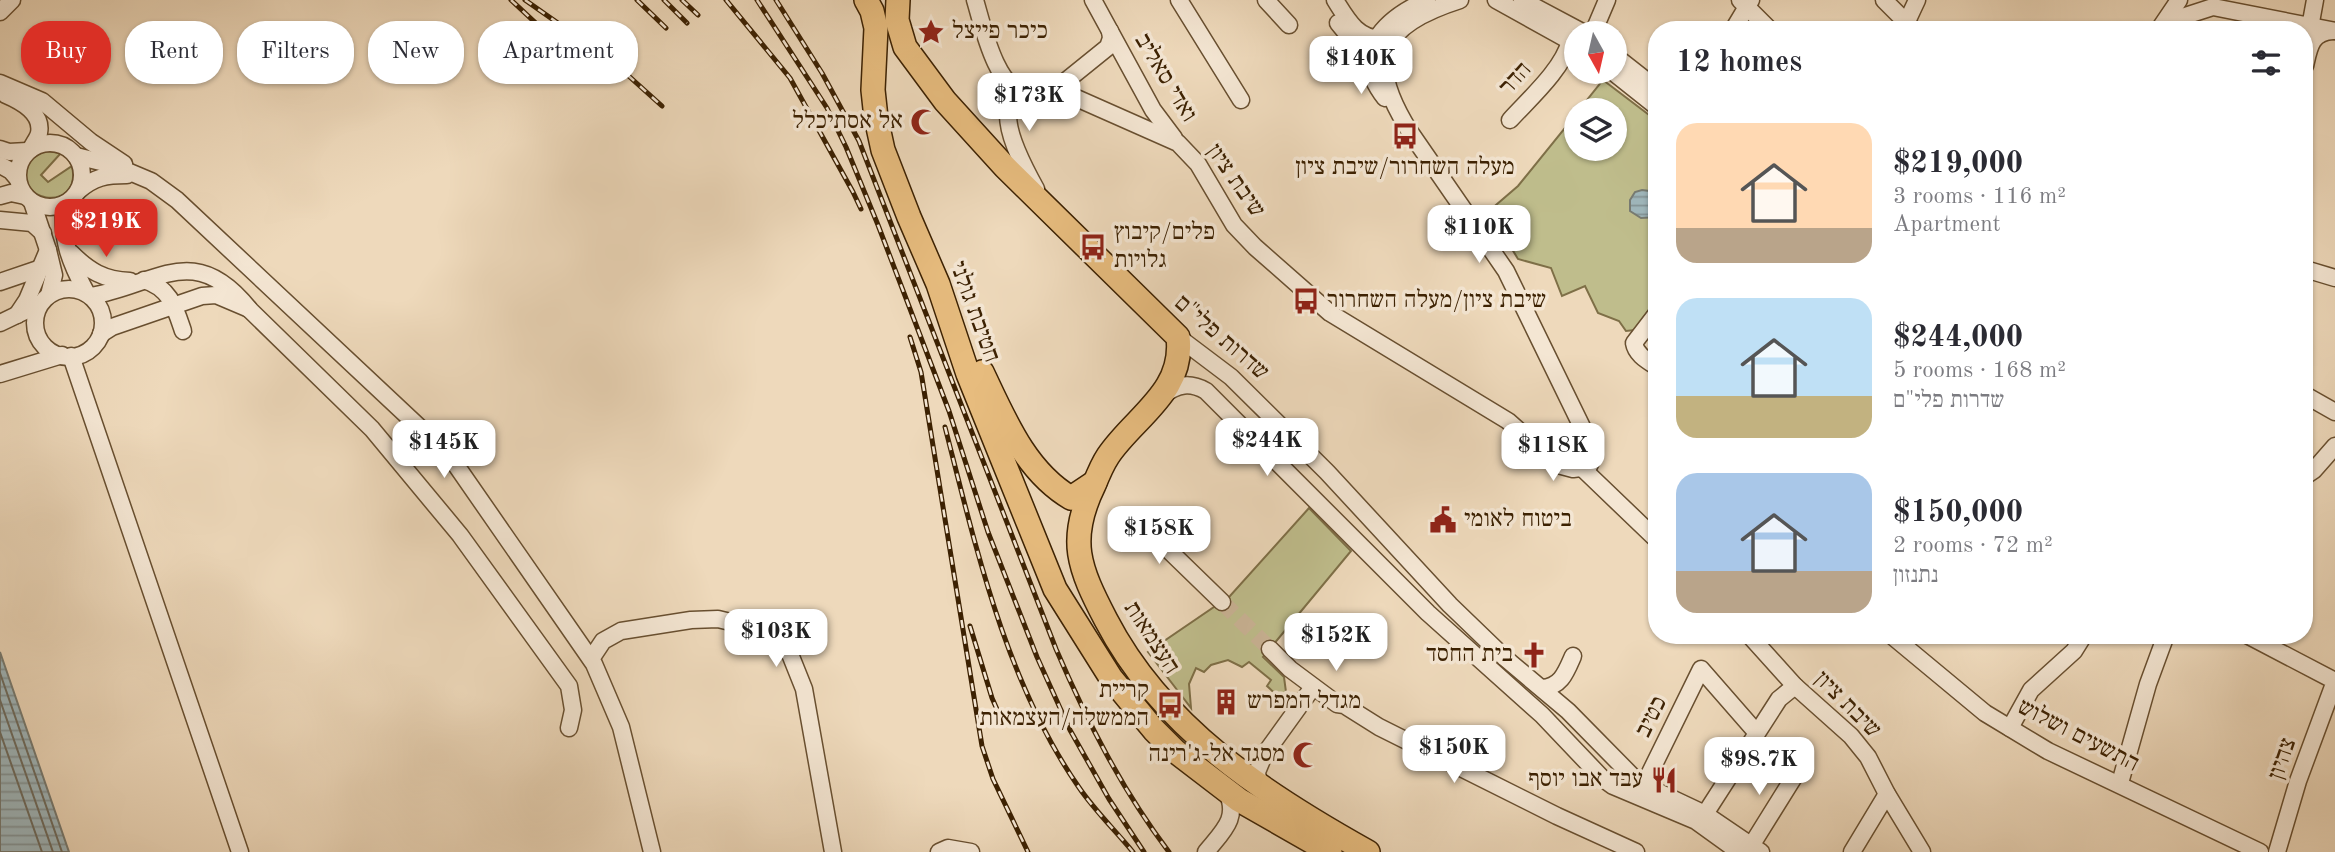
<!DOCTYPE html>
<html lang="en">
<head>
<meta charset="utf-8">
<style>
	body { margin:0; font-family:"Old Standard TT","Frank Ruhl Libre",serif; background:#f2f2f3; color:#2b2b33; height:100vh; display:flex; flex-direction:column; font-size:26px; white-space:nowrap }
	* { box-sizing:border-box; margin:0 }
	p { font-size:23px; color:#7c7c81 }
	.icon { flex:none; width:38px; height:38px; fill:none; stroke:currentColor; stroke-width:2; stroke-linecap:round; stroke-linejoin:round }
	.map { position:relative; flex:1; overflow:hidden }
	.details { position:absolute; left:1648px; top:21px; width:665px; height:623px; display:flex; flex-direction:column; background:#fff; border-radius:28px; box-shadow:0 2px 5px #0004 }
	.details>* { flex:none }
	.hud { position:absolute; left:21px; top:21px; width:665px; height:63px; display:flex; gap:14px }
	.needle { width:46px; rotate:172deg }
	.tools { position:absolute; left:1564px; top:21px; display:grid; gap:14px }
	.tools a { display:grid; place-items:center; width:63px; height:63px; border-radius:50%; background:#fff; box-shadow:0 2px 5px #0004; font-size:35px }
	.price { position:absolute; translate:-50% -60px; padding:0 16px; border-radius:14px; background:#fff; color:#222; font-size:23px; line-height:46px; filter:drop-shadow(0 2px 4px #0008) }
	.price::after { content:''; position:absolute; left:50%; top:42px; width:21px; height:16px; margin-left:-10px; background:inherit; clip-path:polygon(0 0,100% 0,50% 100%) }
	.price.on { background:#d93025; color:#fff }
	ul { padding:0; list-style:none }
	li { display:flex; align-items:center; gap:21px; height:175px; padding:0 28px }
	li span { display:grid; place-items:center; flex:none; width:196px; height:140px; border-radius:21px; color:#555 }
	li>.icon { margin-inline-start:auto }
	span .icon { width:84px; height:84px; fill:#fffc; stroke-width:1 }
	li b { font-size:30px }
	h2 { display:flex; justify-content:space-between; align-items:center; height:84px; padding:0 28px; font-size:30px }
	.tag { padding:0 24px; border-radius:28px; background:#fff; box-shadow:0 2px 5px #0004; font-size:24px; line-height:63px }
	.tag.on { background:#d93025; color:#fff }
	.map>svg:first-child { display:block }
	.green { fill:#bfbd8c; stroke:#7e6f47; stroke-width:2 }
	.water { fill:url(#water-rules); stroke:#777b72; stroke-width:2 }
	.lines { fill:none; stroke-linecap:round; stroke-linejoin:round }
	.shore { stroke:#6e6c5f; stroke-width:2 }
	.minor-tunnel { stroke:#cab496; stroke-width:16; stroke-dasharray:16 8; stroke-linecap:butt }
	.minor-casing { stroke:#684f30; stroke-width:19 }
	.highway-casing { stroke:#3c2102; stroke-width:26 }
	.minor { stroke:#f4e6d3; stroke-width:16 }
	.highway { stroke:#e7bc7e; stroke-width:23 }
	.rail-casing { stroke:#3c2102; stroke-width:5 }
	.rail { stroke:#f4e6d3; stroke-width:2.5; stroke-dasharray:8; stroke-linecap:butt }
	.labels { text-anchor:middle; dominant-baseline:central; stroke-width:7; stroke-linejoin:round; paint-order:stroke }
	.poi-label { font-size:24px; fill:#3c2102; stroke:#f4e6d3; text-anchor:start }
	.street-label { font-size:24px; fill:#3c2102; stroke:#f4e6d3 }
</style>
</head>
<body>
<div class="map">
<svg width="2335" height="852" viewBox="0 0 2335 852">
	<defs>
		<pattern id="water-rules" width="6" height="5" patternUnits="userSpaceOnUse" patternTransform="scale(1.75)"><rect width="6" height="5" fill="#9fb7bc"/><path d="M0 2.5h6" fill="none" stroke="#839497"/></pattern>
	</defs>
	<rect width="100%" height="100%" fill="#eed9bb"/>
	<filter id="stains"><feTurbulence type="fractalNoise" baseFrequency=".00286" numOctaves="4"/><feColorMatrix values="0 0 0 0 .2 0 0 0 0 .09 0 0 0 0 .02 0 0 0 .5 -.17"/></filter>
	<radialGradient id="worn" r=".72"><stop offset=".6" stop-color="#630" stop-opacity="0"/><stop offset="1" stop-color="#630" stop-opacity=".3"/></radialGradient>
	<g class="green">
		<polygon points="1603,80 1657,121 1657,298 1635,330 1626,331 1619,321 1598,313 1585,286 1562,296 1551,268 1518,259 1489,211 1518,186 1577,113 1577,149 1615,149 1615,110 1579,110"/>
		<path d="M45,151L61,153L41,175L48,182L72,166C83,215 6,203 31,159Z"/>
		<polygon points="1309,508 1351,551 1263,657 1284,677 1286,692 1281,699 1267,686 1271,680 1249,662 1242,667 1228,660 1211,665 1204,672 1196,668 1189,684 1191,708 1148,652 1230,596"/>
	</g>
	<g class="water">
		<polygon points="1642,190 1657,192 1657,217 1641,218 1630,211 1630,200 1635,192"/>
		<polygon points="0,652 69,852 0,852"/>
	</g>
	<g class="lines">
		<g class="shore">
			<polyline points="0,673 62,852"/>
			<polyline points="0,700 53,852"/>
			<polyline points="0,732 42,852"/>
		</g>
		<polyline class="minor-tunnel" points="1222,602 1270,649"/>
		<g class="minor-casing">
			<g id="minor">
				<path d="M975,0C982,23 997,94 1027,91"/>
				<polyline points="1093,0 1153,110 1174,138"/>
				<polyline points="1179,0 1241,100"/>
				<polyline points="1266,0 1289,25"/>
				<path d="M1335,0C1347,19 1357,39 1382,39"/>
				<polyline points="1496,0 1577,45"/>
				<polyline points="1522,0 1584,33"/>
				<polyline points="1740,0 1770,30"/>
				<polyline points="1884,0 1914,30"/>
				<polyline points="0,12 12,0"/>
				<polyline points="1338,23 1370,62"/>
				<polyline points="2303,26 2311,22 2315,0"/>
				<polyline points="2160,28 2179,0"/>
				<polyline points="1733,30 1751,0"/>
				<polyline points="1903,30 1917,0"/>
				<polyline points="2163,30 2185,16 2213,7 2335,31"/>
				<polyline points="1593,33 1607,0"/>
				<polyline points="1615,56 1657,89"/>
				<path d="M2305,66C2309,48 2311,32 2333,31"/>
				<polyline points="1613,72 1657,107"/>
				<polyline points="0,83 42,101 91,142 124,164"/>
				<polyline points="1056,89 1108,47 1111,38 1110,31"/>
				<path d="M6,95C20,101 43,113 39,133C38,138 33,144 31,149"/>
				<path d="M1385,98C1349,53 1384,19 1427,0"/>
				<path d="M1510,120C1529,99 1563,69 1570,41"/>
				<circle cx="50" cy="175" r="32"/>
				<polyline points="0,149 9,152 27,151"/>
				<polyline points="76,156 113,165 151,181 177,200 449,455 594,664 621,727 652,852"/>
				<polyline points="0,165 11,171 17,178"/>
				<path d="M1036,189C1016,153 976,79 1056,89L1178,143L1198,164L1234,225L1255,247L1330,313L1508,421L1558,465L1573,469L1588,467C1597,457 1586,439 1582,427L1506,271L1410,132C1365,60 1378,26 1460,0"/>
				<path d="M78,191C94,177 106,175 127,175"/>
				<polyline points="0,196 11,193 25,196"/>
				<polyline points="32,202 48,250 54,275 49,295"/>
				<path d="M64,204C61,241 70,262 87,294"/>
				<polyline points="0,220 32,223 43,233"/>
				<path d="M71,253C89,271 104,280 130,281"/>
				<polyline points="2305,269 2335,278"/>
				<path d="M144,280C170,288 175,307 183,331"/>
				<polyline points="0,282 41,268"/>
				<circle cx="69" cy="323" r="34"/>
				<path d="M91,296C157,285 194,239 250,310L372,429L460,535L569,686L573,710L569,728"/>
				<path d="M1657,313L1634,343C1636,355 1648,361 1657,367"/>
				<polyline points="17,315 27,300 48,250"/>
				<polyline points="0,323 25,311"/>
				<polyline points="101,334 112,327 202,296 216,295 249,309"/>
				<polyline points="1178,337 1231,377 1327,472 1450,605 1505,658 1568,711 1635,779 1652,789 1705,814 1761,852"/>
				<polyline points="71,356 240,852"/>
				<polyline points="0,374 62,355"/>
				<path d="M1163,395C1178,384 1190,382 1206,391L1428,613L1542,715L1602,778L1613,786L1696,821L1739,852"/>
				<polyline points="2305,395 2335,412"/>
				<polyline points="1578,429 1577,447 1573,460 1578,468"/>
				<polyline points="1582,468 1657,540"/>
				<polyline points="2305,476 2314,470 2335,446"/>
				<polyline points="1153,535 1222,602"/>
				<polyline points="1749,635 1795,686 1851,736 1868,757 1887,794 1922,852"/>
				<polyline points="1891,635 1985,713 2048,751 2260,852"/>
				<polyline points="2247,635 2335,681 2298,781 2277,852"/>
				<polyline points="1270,649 1290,669 1337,704 1344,705 1379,727 1557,816 1636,852"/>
				<polyline points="591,659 603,641 621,631 691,620 718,619 747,626 777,640 790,654 804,689 833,852"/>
				<path d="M1542,688C1561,687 1566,672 1573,656"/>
				<polyline points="2010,728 2031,690 2074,651 2084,635"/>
				<polyline points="2120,783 2148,684 2166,635"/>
				<polyline points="1644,785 1701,669 1756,732"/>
				<polyline points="1259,786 1257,772 1264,755 1313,687"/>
				<polyline points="1705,814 1779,699 1795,686"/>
				<polyline points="1751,846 1799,769"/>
				<polyline points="939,852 948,848 971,852"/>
				<path d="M1206,852C1223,831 1240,818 1226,790"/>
				<polyline points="1852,852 1887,794"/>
			</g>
		</g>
		<g class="highway-casing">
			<g id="highway">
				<polyline points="866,0 872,11 876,28 873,90 876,118 883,150 909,217 938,284 968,374 1055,589 1111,678 1154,730 1175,751 1239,800 1330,852"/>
				<path d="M898,0L897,20L905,47L945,101L1005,167L1178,337C1185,392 1134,417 1108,456C1102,465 1098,475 1094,485C1067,540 1079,568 1106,620C1162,728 1264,794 1368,852"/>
				<path d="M982,372C1004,418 1025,471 1071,498L1095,482"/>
			</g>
		</g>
		<use href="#minor" class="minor"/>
		<use href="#highway" class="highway"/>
		<g class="rail-casing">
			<g id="rail">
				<polyline points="511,0 584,68"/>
				<polyline points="525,0 612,61 662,106"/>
				<polyline points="637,0 666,28"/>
				<polyline points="664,0 687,23"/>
				<polyline points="682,0 698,15"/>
				<polyline points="726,0 790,78 853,192 861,209"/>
				<polyline points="757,0 827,108 846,147 878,225 949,411 988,532 1037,657 1070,730 1109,799 1144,852"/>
				<path d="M776,0L822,73L859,141L1056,649C1087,721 1122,790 1169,852"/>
				<polyline points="910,337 921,372 982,746 993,779 1028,852"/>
				<path d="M945,427C976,548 1006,682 1078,786C1094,810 1115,830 1133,852"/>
				<polyline points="970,626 992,698 1003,723"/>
			</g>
		</g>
		<use href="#rail" class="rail"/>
	</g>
	<defs>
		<g id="sight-bare" transform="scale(2.1)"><path d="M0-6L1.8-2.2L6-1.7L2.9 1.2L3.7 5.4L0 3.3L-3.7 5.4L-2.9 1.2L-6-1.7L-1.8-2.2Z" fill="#8f2418" stroke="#f4e6d3" stroke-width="2.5" paint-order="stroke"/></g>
		<g id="mosque-bare" transform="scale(2.1)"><path d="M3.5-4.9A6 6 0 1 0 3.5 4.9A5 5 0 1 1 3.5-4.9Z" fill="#8f2418" stroke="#f4e6d3" stroke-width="2.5" paint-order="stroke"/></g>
		<g id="bus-bare" transform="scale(2.1)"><path d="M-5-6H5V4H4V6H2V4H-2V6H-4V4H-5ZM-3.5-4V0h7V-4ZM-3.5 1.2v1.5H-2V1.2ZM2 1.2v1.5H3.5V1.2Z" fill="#8f2418" stroke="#f4e6d3" stroke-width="2.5" paint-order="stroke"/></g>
		<g id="civic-bare" transform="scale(2.1)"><path d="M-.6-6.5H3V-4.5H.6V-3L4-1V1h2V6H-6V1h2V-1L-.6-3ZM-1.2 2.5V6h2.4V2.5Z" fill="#8f2418" stroke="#f4e6d3" stroke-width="2.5" paint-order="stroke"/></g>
		<g id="church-bare" transform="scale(2.1)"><path d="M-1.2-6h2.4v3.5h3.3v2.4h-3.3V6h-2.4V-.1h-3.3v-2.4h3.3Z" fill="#8f2418" stroke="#f4e6d3" stroke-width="2.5" paint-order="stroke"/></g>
		<g id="building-bare" transform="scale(2.1)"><path d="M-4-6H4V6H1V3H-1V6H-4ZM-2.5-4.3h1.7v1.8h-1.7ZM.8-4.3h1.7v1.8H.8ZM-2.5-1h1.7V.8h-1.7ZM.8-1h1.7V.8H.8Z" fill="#8f2418" stroke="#f4e6d3" stroke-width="2.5" paint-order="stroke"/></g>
		<g id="restaurant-bare" transform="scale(2.1)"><path d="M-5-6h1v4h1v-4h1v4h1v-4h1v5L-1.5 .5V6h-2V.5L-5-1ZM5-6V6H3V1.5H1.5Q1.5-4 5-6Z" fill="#8f2418" stroke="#f4e6d3" stroke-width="2.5" paint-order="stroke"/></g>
	</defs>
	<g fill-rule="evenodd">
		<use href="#sight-bare" x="931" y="32"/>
		<use href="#mosque-bare" x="924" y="122"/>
		<use href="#bus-bare" x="1405" y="136"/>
		<use href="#bus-bare" x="1093" y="247"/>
		<use href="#bus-bare" x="1306" y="301"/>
		<use href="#civic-bare" x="1443" y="520"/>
		<use href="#church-bare" x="1534" y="655"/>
		<use href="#building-bare" x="1226" y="702"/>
		<use href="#bus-bare" x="1170" y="705"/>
		<use href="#mosque-bare" x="1306" y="755"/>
		<use href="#restaurant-bare" x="1664" y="780"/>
	</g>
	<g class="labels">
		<g class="poi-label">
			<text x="952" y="32">כיכר פייצל</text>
			<text x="903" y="122" text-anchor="end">אל אסתיכלל</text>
			<text x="1405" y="168" text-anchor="middle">מעלה השחרור/שיבת ציון</text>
			<text x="1114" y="233">פלים/קיבוץ<tspan x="1114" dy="28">גלויות</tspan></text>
			<text x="1327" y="301">שיבת ציון/מעלה השחרור</text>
			<text x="1464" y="520">ביטוח לאומי</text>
			<text x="1513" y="655" text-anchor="end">בית החסד</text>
			<text x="1149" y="691" text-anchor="end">קריית<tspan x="1149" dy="28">הממשלה/העצמאות</tspan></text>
			<text x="1247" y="702">מגדל המפרש</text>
			<text x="1285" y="755" text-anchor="end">מסגד אל-ג'רינה</text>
			<text x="1643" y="780" text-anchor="end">עבד אבו יוסף</text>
		</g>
		<g class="street-label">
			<text transform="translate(1165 78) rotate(59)">ואדי סאליב</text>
			<text transform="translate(1516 79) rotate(-48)">הדר</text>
			<text transform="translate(1235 181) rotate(55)">שיבת ציון</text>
			<text transform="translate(974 312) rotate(70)">חטיבת גולני</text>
			<text transform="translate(1221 338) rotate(41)">שדרות פלי"ם</text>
			<text transform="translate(1151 638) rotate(57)">העצמאות</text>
			<text transform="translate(1847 705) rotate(45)">שיבת ציון</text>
			<text transform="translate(1652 717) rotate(-64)">כטיב</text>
			<text transform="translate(2078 736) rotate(27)">התשעים ושלוש</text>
			<text transform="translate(2283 759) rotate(-71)">צהיון</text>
		</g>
	</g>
	<rect width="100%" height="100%" filter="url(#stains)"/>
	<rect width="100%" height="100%" fill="url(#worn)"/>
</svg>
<div class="tools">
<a><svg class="needle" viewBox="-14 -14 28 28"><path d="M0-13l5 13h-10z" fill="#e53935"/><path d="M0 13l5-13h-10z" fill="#7c7c81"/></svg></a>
<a><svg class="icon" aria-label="layers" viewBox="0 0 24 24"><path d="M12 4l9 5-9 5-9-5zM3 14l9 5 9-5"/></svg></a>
</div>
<b class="price" style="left:1361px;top:96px">$140K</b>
<b class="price" style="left:1029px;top:133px">$173K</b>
<b class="price on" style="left:106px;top:259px">$219K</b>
<b class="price" style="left:1479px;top:265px">$110K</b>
<b class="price" style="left:1267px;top:478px">$244K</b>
<b class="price" style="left:444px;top:480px">$145K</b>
<b class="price" style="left:1553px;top:483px">$118K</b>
<b class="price" style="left:1159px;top:566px">$158K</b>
<b class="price" style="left:776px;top:669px">$103K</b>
<b class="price" style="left:1336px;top:673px">$152K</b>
<b class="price" style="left:1454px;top:785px">$150K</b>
<b class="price" style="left:1759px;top:797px">$98.7K</b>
<div class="hud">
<a class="tag on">Buy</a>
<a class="tag">Rent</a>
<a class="tag">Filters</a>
<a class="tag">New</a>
<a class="tag">Apartment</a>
</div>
<section class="details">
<h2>12 homes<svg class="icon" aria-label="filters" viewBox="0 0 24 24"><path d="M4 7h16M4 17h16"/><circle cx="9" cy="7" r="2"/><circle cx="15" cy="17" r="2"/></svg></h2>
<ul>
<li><span style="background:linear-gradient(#ffd9b3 75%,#b9a48a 0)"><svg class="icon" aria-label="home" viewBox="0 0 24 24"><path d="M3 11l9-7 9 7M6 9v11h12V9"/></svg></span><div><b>$219,000</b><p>3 rooms · 116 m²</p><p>Apartment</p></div></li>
<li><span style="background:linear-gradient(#bfe0f5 70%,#c2b280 0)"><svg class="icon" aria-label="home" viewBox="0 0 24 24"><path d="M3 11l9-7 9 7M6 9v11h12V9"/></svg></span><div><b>$244,000</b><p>5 rooms · 168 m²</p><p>שדרות פלי&quot;ם</p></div></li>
<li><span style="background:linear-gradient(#a9c7e8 70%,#b9a48a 0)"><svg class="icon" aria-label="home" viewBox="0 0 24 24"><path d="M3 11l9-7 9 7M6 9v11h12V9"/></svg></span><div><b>$150,000</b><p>2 rooms · 72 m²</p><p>נתנזון</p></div></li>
</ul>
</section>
</div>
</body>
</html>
